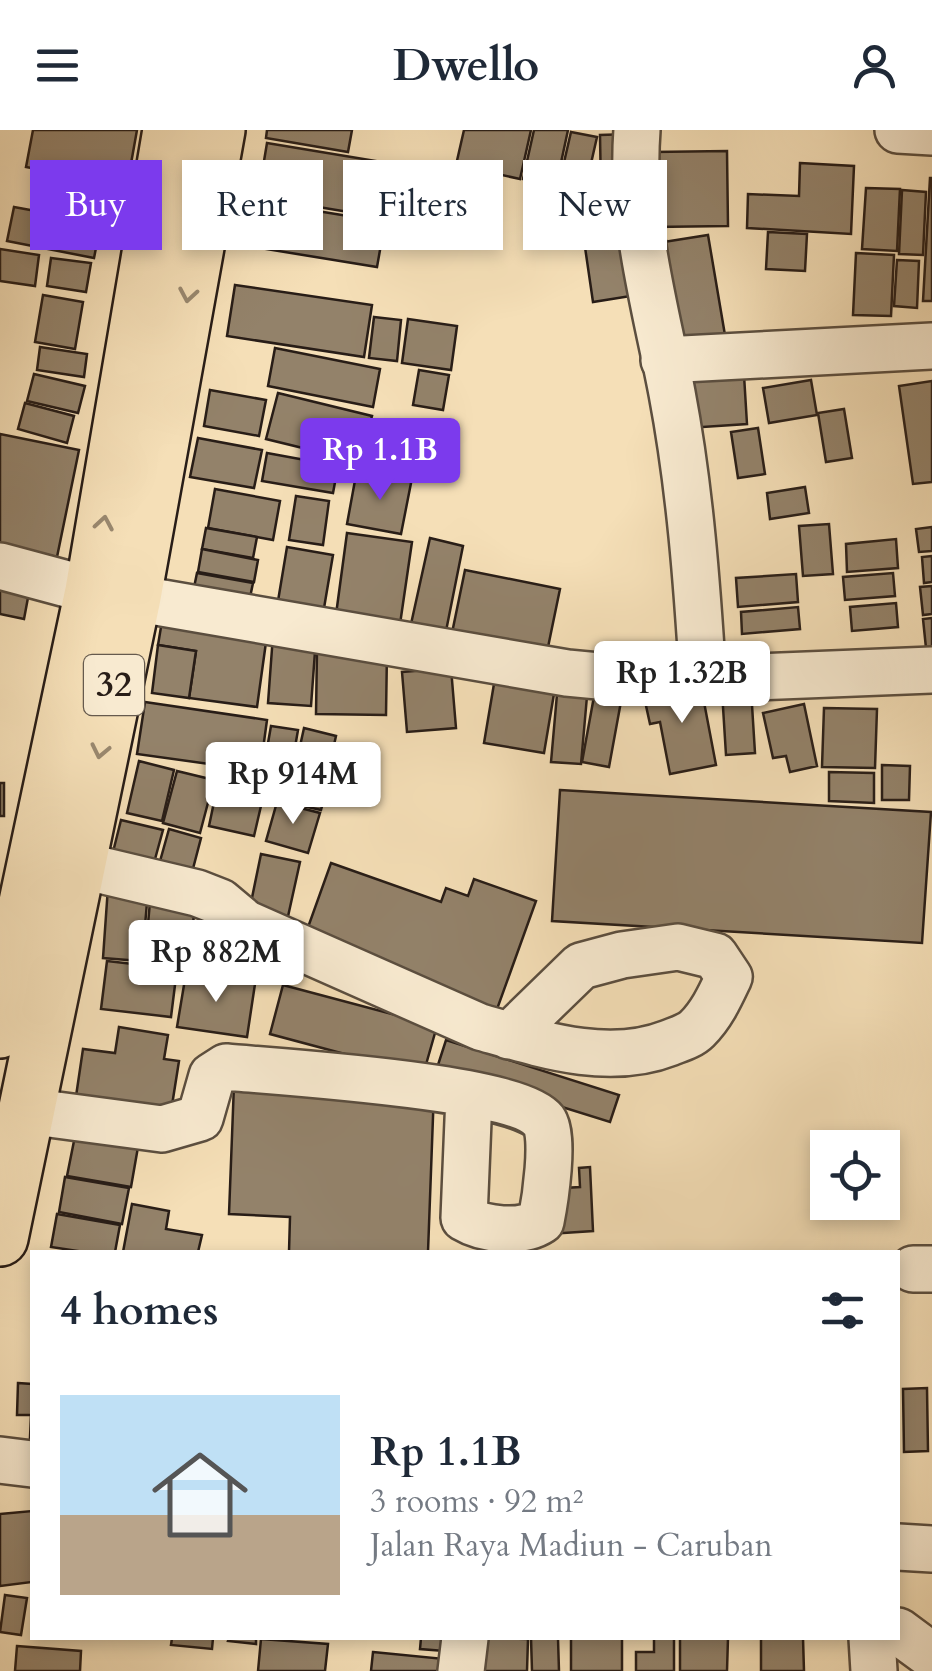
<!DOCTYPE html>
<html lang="en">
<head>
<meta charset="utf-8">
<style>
	body { margin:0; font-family:Cardo,serif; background:#f2f2f3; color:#1f2937; height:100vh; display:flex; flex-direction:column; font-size:38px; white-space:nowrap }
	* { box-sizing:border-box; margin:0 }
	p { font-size:32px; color:#747a83 }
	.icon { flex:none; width:55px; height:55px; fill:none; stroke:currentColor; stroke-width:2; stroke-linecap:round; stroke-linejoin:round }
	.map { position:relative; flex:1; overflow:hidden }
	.sheet { position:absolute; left:30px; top:1120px; width:870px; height:390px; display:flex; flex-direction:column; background:#fff; border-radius:0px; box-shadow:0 5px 15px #0003 }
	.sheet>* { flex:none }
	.banner { position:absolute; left:30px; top:30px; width:872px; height:90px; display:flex; gap:20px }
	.tools { position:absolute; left:810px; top:1000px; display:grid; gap:20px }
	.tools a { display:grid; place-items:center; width:90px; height:90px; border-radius:0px; background:#fff; box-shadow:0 5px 15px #0003; font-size:50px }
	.price { position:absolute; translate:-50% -85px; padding:0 22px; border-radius:10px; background:#fff; color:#222; font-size:32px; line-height:65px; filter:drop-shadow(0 2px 5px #0008) }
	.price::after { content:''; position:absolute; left:50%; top:60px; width:30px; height:22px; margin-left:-15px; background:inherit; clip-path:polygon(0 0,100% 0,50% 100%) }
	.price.current { background:#7c3aed; color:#fff }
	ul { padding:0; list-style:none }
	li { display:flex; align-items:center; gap:30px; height:250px; padding:0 30px }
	li span { display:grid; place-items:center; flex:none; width:280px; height:200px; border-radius:0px; color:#555 }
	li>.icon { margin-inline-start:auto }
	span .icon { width:120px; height:120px; fill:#fffc; stroke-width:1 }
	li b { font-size:42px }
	h2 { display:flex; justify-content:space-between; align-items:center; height:120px; padding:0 30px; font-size:42px }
	.chip { padding:0 35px; border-radius:0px; background:#fff; box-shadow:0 5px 15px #0003; font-size:35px; line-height:90px }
	.chip.current { background:#7c3aed; color:#fff }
	header { display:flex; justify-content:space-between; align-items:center; height:130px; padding:0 30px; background:#fff; font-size:45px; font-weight:700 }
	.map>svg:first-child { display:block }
	.building { fill:#93826a; stroke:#281d17; stroke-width:2.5 }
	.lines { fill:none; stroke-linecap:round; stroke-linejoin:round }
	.minor-casing { stroke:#5b4e3f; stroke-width:50 }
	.highway-casing { stroke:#281d17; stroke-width:60 }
	.minor { stroke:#f8ead0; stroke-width:45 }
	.highway { stroke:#f5dfb7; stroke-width:55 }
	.oneway { stroke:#99886f }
	.labels { text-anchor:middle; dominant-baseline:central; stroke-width:9; stroke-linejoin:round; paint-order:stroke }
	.shield { fill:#f8ead0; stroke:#665a4e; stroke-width:2.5 }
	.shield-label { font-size:35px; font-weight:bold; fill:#281d17 }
</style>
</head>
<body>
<header><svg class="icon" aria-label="menu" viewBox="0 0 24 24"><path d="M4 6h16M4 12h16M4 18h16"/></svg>Dwello<svg class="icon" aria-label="person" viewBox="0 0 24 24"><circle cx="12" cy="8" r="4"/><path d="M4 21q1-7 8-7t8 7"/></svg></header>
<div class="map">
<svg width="932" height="1541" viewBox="0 0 932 1541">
	<rect width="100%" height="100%" fill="#f5dfb7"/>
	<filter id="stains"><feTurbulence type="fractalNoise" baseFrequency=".002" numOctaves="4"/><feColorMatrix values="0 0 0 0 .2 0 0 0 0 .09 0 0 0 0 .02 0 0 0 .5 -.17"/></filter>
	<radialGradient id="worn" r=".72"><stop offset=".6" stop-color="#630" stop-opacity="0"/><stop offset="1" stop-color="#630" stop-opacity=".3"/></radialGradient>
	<g class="building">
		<polygon points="33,0 137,0 127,56 26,37"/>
		<polygon points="267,0 352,0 348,22 266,8"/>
		<polygon points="464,0 531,0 520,49 456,35"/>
		<polygon points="534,0 568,0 556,56 523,49"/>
		<polygon points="571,2 597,7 585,60 559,54"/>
		<polygon points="630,4 631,62 601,62 600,5"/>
		<polygon points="267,13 448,43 439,97 258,67"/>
		<polygon points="727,21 728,96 653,97 652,22"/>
		<polygon points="800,33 854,36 851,104 747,98 748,64 799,66"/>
		<polygon points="930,48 932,48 932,171 923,171"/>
		<polygon points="866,58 900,59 897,121 862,119"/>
		<polygon points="902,60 926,62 923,125 899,124"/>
		<polygon points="623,69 637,165 593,172 579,76"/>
		<polygon points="262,72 385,92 377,137 254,117"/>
		<polygon points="14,77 101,93 94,128 7,111"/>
		<polygon points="768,102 807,104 805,141 766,139"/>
		<polygon points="708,105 726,211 668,221 651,114"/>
		<polygon points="0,119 39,125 35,156 0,151"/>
		<polygon points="856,123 894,125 891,186 853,185"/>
		<polygon points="51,128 91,133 86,162 47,156"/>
		<polygon points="897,130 919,131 917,178 894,176"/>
		<polygon points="235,155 372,175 364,227 227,206"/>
		<polygon points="43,165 83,172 75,219 35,212"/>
		<polygon points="374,187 401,190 397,231 369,228"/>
		<polygon points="408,189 457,196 451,240 402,233"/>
		<polygon points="40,217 87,224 84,247 37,240"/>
		<polygon points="275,218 380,239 373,277 268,256"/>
		<polygon points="419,240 449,245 443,280 413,275"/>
		<polygon points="34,244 85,256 78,283 27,271"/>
		<polygon points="744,245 747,294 688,298 685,250"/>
		<polygon points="811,250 817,285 769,293 763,258"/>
		<polygon points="932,251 932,352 913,354 899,256"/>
		<polygon points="210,260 266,270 259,306 204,296"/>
		<polygon points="278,263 372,286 360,332 266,309"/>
		<polygon points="25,273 74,286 67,313 18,299"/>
		<polygon points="844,279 852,328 826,332 818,283"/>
		<polygon points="403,292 428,296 419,341 372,332 376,310 400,314"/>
		<polygon points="758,298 765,344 738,348 731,302"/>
		<polygon points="0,304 79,320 57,427 0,415"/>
		<polygon points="198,308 262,320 254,358 190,347"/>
		<polygon points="267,323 338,336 333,363 262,351"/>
		<polygon points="388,344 412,348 401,404 347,394 356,345 387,351"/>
		<polygon points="805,357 809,383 770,389 767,363"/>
		<polygon points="215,359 280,371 273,410 208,398"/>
		<polygon points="296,366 329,371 323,415 289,410"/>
		<polygon points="829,394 833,444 803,446 799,396"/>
		<polygon points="932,397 932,421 919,422 916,399"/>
		<polygon points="206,398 257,407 253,428 202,419"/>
		<polygon points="347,403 412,412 399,501 335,492"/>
		<polygon points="430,408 463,416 446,501 411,494"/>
		<polygon points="896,409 898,438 847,442 846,414"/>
		<polygon points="287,417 333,425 323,484 277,477"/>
		<polygon points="202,419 258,430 254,452 198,442"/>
		<polygon points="932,426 932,452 924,453 922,427"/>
		<polygon points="465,440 560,459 547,522 452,503"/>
		<polygon points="197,443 253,453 248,477 192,467"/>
		<polygon points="893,443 895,466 845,470 843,447"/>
		<polygon points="796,444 798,472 738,477 736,448"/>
		<polygon points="0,452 30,457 24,489 0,484"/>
		<polygon points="932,456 932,484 923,485 920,457"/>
		<polygon points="896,473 898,497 852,501 850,477"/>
		<polygon points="798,477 800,499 742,504 741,482"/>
		<polygon points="932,488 932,517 926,518 923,489"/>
		<polygon points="162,491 267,505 257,577 189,568 196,521 158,515"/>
		<polygon points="273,505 316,508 311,576 268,573"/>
		<polygon points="158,515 196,521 189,568 152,563"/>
		<polygon points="317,520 387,521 386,585 316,584"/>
		<polygon points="451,538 456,598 407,602 402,542"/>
		<polygon points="496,542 556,552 544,623 484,613"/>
		<polygon points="700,551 716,635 670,644 660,592 650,594 643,562"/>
		<polygon points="558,553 588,555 581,634 551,632"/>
		<polygon points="751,559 755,623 726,625 722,561"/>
		<polygon points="595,561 622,566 609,637 582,632"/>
		<polygon points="145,572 267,590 260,641 137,624"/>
		<polygon points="804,574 817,636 790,642 786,626 773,628 763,583"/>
		<polygon points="824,578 877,579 875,638 822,637"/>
		<polygon points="271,596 298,600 288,658 261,653"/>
		<polygon points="304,598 336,606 325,655 293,648"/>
		<polygon points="139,631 174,640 162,691 127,683"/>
		<polygon points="882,635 910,636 909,670 882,670"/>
		<polygon points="177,641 214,650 200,703 163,693"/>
		<polygon points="829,642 874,643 874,673 829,671"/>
		<rect x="0" y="653" width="4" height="33"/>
		<polygon points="218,653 264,663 254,706 209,696"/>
		<polygon points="295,654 326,661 321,680 290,673"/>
		<polygon points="560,660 931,682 922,813 552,791"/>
		<polygon points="277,672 320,683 308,723 266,711"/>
		<polygon points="121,690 163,700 152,740 111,730"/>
		<polygon points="169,699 201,708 190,750 157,742"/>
		<polygon points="261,724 300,732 285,800 247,792"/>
		<polygon points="331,733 441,772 446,758 468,766 474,749 536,771 496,882 302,814"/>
		<polygon points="108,757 148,761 144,807 179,810 177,834 103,828"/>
		<polygon points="150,772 195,777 191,810 147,805"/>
		<polygon points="107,831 177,839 171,887 101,879"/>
		<polygon points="186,843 255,854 247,907 177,897"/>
		<polygon points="283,855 437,896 423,945 270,904"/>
		<polygon points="119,897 168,905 164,929 179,931 170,988 75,973 83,919 115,923"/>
		<polygon points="446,910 619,965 610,992 437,938"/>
		<polygon points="234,954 434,960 428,1122 289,1122 290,1087 229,1084"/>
		<polygon points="75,1006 138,1017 131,1057 67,1046"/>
		<polygon points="590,1037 593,1101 549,1104 547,1059 580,1057 579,1038"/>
		<polygon points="65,1047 129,1058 122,1094 59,1082"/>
		<polygon points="132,1074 169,1081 166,1099 202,1105 198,1122 123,1122"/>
		<polygon points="57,1084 120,1095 115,1122 84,1122 51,1117"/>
		<polygon points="18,1253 32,1254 32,1330 29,1330 31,1285 17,1285"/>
		<polygon points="927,1258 928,1321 904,1322 903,1259"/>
		<polygon points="32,1381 32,1452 0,1456 0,1384"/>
		<polygon points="5,1465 27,1468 21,1505 0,1502"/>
		<polygon points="172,1508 213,1508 212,1519 171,1515"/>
		<polygon points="229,1508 256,1508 256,1514 228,1511"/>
		<polygon points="421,1508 458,1508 457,1522 420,1519"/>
		<polygon points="475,1508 528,1509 527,1541 474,1541"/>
		<polygon points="531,1508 558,1508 559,1541 532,1541"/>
		<rect x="571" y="1508" width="51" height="33"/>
		<polygon points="654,1508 674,1508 674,1541 636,1541 636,1522 654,1522"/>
		<polygon points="680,1508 728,1508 727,1541 680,1541"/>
		<polygon points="761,1508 803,1508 804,1541 761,1541"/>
		<polygon points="261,1509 328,1514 325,1541 258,1541"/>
		<polygon points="17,1516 81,1521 80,1541 15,1541"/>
		<polygon points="373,1522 455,1530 454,1541 371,1541"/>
	</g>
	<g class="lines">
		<g class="minor-casing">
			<g id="minor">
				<path d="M637,0C630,91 655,174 672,263C690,358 697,454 703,550"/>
				<polyline points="898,0 932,2"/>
				<polyline points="664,230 932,216"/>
				<polyline points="0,436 93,461 567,543 651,551 932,540"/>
				<path d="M75,734L197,763L220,772L245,793L480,897C540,914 608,937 669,913C679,909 690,906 697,899C712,884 720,866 729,847L715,826L678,817L622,825L581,836L509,906"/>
				<path d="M27,981L162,999L200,988L212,946L226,937C279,942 517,956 544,991C555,1006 545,1071 541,1091C521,1104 484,1100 464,1088L469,966"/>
				<polyline points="913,1139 932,1139"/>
				<polyline points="0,1330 32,1334"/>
				<polyline points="898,1417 932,1419"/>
				<polyline points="898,1501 932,1526"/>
				<polyline points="872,1508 874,1541"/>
				<polyline points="461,1541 465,1508"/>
			</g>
		</g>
		<g class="highway-casing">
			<g id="highway">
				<polyline points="0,900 93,461 171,0"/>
				<polyline points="0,1108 133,467 217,0"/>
			</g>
		</g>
		<use href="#minor" class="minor"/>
		<use href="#highway" class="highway"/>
	</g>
	<defs><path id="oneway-chevron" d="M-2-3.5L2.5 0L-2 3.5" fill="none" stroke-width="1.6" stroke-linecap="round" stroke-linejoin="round" transform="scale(2.5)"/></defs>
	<g class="oneway">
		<use href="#oneway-chevron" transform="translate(188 165) rotate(100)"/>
		<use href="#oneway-chevron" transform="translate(104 393) rotate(-80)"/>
		<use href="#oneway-chevron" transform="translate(100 621) rotate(102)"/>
	</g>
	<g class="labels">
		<rect class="shield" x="84" y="525" width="60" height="60" rx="8"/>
		<g class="shield-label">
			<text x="114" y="555">32</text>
		</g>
	</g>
	<rect width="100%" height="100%" filter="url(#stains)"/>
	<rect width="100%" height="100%" fill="url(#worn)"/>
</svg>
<div class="tools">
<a><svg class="icon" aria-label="locate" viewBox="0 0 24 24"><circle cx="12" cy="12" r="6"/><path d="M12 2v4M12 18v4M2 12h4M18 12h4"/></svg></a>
</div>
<b class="price current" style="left:380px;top:373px">Rp 1.1B</b>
<b class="price" style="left:682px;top:596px">Rp 1.32B</b>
<b class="price" style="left:293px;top:697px">Rp 914M</b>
<b class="price" style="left:216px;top:875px">Rp 882M</b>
<div class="banner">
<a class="chip current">Buy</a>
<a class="chip">Rent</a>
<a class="chip">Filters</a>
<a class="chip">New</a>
</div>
<section class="sheet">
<h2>4 homes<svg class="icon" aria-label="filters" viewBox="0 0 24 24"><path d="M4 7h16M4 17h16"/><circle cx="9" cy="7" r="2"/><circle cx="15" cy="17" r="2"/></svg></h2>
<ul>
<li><span style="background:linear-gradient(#bfe0f5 60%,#b9a48a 0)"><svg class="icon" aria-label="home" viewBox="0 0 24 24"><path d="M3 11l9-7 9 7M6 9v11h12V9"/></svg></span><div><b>Rp 1.1B</b><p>3 rooms · 92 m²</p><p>Jalan Raya Madiun - Caruban</p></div></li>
</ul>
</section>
</div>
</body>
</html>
